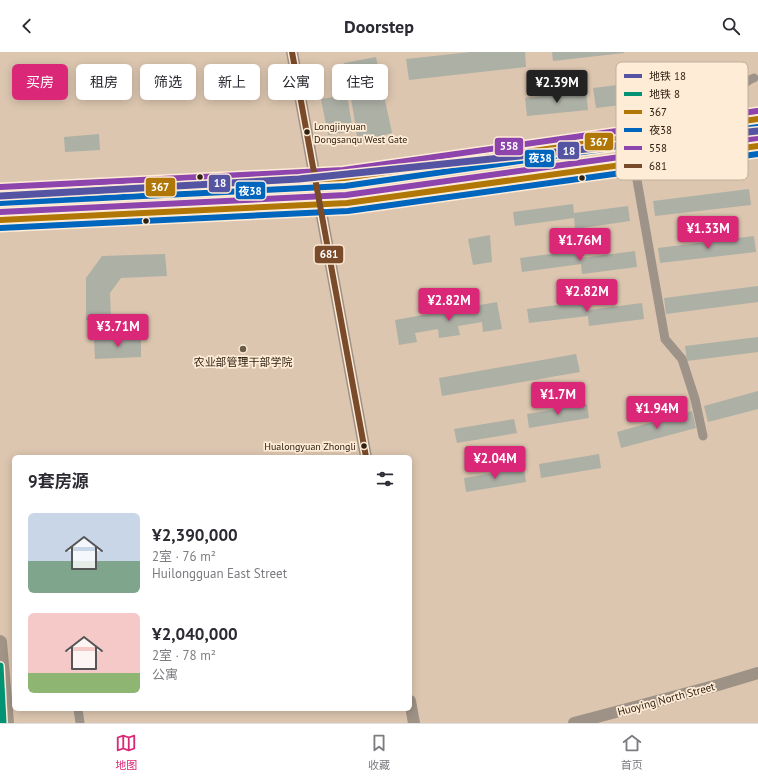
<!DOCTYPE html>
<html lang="zh">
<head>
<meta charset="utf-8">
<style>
	body { margin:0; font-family:"PT Sans","Noto Sans SC",sans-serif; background:#f2f2f3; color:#2b2b33; height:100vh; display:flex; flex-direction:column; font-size:15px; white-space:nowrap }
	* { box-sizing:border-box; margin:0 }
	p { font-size:13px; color:#7c7c81 }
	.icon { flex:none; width:22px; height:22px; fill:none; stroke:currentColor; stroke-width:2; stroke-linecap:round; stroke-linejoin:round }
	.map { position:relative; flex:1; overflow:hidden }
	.drawer { position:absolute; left:12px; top:403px; width:400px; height:256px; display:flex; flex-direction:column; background:#fff; border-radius:6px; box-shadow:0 2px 10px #0003 }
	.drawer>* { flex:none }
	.hud { position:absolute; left:12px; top:12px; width:400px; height:36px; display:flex; gap:8px }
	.price { position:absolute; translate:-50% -34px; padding:0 9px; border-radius:4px; background:#db2777; color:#fff; font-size:13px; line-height:26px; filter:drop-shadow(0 1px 2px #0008) }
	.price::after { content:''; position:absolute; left:50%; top:24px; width:12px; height:9px; margin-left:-6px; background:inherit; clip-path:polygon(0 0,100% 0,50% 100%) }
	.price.active { background:#222; color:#fff }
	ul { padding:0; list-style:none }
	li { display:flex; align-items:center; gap:12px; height:100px; padding:0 16px }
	li span { display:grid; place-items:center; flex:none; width:112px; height:80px; border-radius:6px; color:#555 }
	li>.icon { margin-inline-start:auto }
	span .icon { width:48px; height:48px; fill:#fffc; stroke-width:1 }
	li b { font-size:17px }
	h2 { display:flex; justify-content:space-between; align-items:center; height:48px; padding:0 16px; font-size:17px }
	.chip { padding:0 14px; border-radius:6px; background:#fff; box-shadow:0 2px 10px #0003; font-size:14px; line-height:36px }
	.chip.active { background:#db2777; color:#fff }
	header { display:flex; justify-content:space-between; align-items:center; height:52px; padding:0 16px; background:#fff; font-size:18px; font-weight:800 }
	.tabs { display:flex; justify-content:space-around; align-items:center; height:56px; border-top:1px solid #e1e1e2; background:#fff; font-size:11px; color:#7c7c81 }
	.tabs a { display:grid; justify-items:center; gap:2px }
	.tabs .active { color:#db2777 }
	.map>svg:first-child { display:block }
	.building { fill:#adb0a5 }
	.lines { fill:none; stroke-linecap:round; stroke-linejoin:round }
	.street { stroke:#9d9388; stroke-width:9 }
	.secondary { stroke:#9e9185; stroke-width:12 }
	.primary { stroke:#a19385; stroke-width:14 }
	.bus-1-casing { stroke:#ffecd7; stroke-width:9 }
	.bus-2-casing { stroke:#ffecd7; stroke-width:9 }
	.bus-3-casing { stroke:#ffecd7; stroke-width:9 }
	.bus-4-casing { stroke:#ffecd7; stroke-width:9 }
	.bus-1 { stroke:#b17706; stroke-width:6 }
	.bus-2 { stroke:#0065bd; stroke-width:6 }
	.bus-3 { stroke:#8e44ad; stroke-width:6 }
	.bus-4 { stroke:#7a4b2a; stroke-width:6 }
	.metro-1-casing { stroke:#ffecd7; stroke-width:10 }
	.metro-2-casing { stroke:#ffecd7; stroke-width:10 }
	.metro-1 { stroke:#5554a2; stroke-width:7 }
	.metro-2 { stroke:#029375; stroke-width:7 }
	.bus-dot { fill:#2e2111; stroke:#ffecd7; stroke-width:1.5 }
	.poi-dot { fill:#6b5b49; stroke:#ffecd7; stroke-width:1.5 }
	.labels { text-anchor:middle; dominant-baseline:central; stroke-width:3.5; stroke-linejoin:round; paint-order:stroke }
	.bus-label { font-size:10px; fill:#2e2111; stroke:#ffecd7; text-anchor:start }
	.poi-label { font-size:11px; fill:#2e2111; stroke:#ffecd7 }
	.street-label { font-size:11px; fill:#2e2111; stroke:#ffecd7 }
	.key { fill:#ffecd7; stroke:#c0af9c; stroke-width:1 }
	.key-label { font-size:11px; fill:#2e2111 }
	.line-badge { stroke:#ffecd7; stroke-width:1.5 }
	.badge-label { font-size:11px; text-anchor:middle; font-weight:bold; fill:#fff }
</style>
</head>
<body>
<header><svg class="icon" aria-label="back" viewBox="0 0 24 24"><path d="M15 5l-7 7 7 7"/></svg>Doorstep<svg class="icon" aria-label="search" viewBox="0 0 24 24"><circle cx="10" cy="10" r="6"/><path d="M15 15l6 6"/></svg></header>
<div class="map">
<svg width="758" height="671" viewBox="0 0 758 671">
	<rect width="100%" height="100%" fill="#dcc6b0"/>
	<g class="building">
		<polygon points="471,0 525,0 526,15 409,28 406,7"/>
		<polygon points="552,0 624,0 624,1 553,9"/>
		<polygon points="376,5 392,81 358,90 352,52 344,11"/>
		<polygon points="676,26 679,46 596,56 593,36"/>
		<polygon points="586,39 588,58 527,64 525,46"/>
		<polygon points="347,43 353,79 328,83 321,47"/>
		<polygon points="99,82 100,98 65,100 64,85"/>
		<polygon points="749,137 751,153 655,164 653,149"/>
		<polygon points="573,152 574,161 628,154 630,169 575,177 574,166 515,174 513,160"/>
		<polygon points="490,183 492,210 473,213 468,187"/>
		<polygon points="754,184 756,200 660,211 658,196"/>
		<polygon points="580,198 581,206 635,199 637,215 582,222 581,212 522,220 520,206"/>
		<polygon points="165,202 167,224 121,226 110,241 111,266 86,268 86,226 102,204"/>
		<polygon points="758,234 758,250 666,262 664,246"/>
		<polygon points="587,249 588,258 642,251 644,267 589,274 588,264 529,271 527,257"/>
		<polygon points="497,250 502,277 483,280 482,270 458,274 460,283 439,286 438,277 415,281 417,290 399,293 395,268"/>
		<polygon points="141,285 141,305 95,307 94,287"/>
		<polygon points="758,285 758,300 687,309 685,294"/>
		<polygon points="576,302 580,320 442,344 439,326"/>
		<polygon points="758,339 758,357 708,370 704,354"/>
		<polygon points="587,352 589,366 529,376 527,362"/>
		<polygon points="692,359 696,376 621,396 617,380"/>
		<polygon points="514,367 517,381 457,391 454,377"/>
		<polygon points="599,402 601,416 541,426 539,412"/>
		<polygon points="524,416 526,430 466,440 464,426"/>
	</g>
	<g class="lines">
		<g class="street">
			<path d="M729,51C731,44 746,28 754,26"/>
			<polyline points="634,111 665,287 682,307 695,347 703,384"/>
			<polyline points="78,657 80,671"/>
		</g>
		<g class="secondary">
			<polyline points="292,0 366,405"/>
			<polyline points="410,649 414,671"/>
			<polyline points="574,671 718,633 758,621"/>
		</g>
		<g class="primary">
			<polyline points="0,143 344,126 758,67"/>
			<polyline points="0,168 347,151 758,94"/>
			<polyline points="0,590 7,671"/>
		</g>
		<g class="bus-1-casing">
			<g id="bus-1">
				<polyline points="0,143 344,126 758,67"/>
				<polyline points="0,168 347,151 758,94"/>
			</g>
		</g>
		<g class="bus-2-casing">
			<g id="bus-2">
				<polyline points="0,151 345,134 758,75"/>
				<polyline points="0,176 348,159 758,102"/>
			</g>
		</g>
		<g class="bus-3-casing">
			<g id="bus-3">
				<polyline points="0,135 343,118 757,59"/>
				<polyline points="0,160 346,143 757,86"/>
			</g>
		</g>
		<g class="bus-4-casing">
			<polyline id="bus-4" points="292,0 366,405"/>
		</g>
		<use href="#bus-1" class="bus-1"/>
		<use href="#bus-2" class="bus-2"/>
		<use href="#bus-3" class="bus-3"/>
		<use href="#bus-4" class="bus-4"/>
		<g class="metro-1-casing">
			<polyline id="metro-1" points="0,144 299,127 758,79"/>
		</g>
		<g class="metro-2-casing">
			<polyline id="metro-2" points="0,614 3,671"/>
		</g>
		<use href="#metro-1" class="metro-1"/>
		<use href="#metro-2" class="metro-2"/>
	</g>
	<g class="bus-dot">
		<circle cx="307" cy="80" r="3.5"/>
		<circle cx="200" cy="125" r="3.5"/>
		<circle cx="582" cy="126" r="3.5"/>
		<circle cx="146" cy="169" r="3.5"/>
		<circle cx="364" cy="394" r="3.5"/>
	</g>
	<circle class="poi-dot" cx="243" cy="297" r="4"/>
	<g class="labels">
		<g class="bus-label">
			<text x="314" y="74">Longjinyuan<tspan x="314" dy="13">Dongsanqu West Gate</tspan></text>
			<text x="356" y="394" text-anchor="end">Hualongyuan Zhongli</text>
		</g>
		<g class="poi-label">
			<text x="243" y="310">农业部管理干部学院</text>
		</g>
		<g class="street-label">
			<text transform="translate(666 647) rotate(-15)">Huoying North Street</text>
		</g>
	</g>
	<rect x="616" y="10" width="132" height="118" rx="6" class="key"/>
	<rect x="624" y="22" width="18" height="4" fill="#5554a2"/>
	<rect x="624" y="40" width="18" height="4" fill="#029375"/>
	<rect x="624" y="58" width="18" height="4" fill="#b17706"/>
	<rect x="624" y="76" width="18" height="4" fill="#0065bd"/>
	<rect x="624" y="94" width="18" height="4" fill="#8e44ad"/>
	<rect x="624" y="112" width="18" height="4" fill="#7a4b2a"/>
	<g class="key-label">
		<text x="649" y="28">地铁 18</text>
		<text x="649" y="46">地铁 8</text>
		<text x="649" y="64">367</text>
		<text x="649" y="82">夜38</text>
		<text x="649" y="100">558</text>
		<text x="649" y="118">681</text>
	</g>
	<g class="line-badge">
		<rect x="584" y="80" width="30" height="19" rx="4" fill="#b17706"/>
		<rect x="494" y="85" width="30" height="19" rx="4" fill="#8e44ad"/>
		<rect x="557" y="89" width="23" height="19" rx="4" fill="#5554a2"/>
		<rect x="524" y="97" width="31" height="19" rx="4" fill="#0065bd"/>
		<rect x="208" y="122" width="23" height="19" rx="4" fill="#5554a2"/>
		<rect x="145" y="125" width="31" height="20" rx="4" fill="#b17706"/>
		<rect x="235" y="129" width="31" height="19" rx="4" fill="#0065bd"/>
		<rect x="314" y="193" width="30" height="19" rx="4" fill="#7a4b2a"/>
	</g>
	<g class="badge-label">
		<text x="599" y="94">367</text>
		<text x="509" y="98">558</text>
		<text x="569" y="103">18</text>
		<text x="540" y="110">夜38</text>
		<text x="220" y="135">18</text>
		<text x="160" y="139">367</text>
		<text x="250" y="143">夜38</text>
		<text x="329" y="206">681</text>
	</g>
</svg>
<b class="price active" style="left:557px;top:52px">¥2.39M</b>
<b class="price" style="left:708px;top:198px">¥1.33M</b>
<b class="price" style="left:580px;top:210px">¥1.76M</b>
<b class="price" style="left:587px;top:261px">¥2.82M</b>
<b class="price" style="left:449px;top:270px">¥2.82M</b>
<b class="price" style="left:118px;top:296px">¥3.71M</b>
<b class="price" style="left:558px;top:364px">¥1.7M</b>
<b class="price" style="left:657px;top:378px">¥1.94M</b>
<b class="price" style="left:495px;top:428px">¥2.04M</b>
<div class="hud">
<a class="chip active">买房</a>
<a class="chip">租房</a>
<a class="chip">筛选</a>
<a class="chip">新上</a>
<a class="chip">公寓</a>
<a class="chip">住宅</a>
</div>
<section class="drawer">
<h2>9套房源<svg class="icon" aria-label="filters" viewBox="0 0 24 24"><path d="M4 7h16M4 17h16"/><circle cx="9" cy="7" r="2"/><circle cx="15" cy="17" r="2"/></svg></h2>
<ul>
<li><span style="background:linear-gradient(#c9d6e8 60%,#7fa58c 0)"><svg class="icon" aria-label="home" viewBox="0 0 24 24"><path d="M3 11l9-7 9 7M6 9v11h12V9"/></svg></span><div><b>¥2,390,000</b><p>2室 · 76 m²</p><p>Huilongguan East Street</p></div></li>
<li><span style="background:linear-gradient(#f6c9c9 75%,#8fb573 0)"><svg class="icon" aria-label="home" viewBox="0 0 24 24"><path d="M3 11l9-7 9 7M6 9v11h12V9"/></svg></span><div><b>¥2,040,000</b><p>2室 · 78 m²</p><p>公寓</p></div></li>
</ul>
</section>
</div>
<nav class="tabs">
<a class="active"><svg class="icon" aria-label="map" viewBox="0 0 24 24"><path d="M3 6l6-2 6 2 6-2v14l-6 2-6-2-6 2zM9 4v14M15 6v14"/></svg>地图</a>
<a><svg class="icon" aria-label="saved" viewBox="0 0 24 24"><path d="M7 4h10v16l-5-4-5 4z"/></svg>收藏</a>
<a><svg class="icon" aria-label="home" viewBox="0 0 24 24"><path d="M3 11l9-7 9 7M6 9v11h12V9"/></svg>首页</a>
</nav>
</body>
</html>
